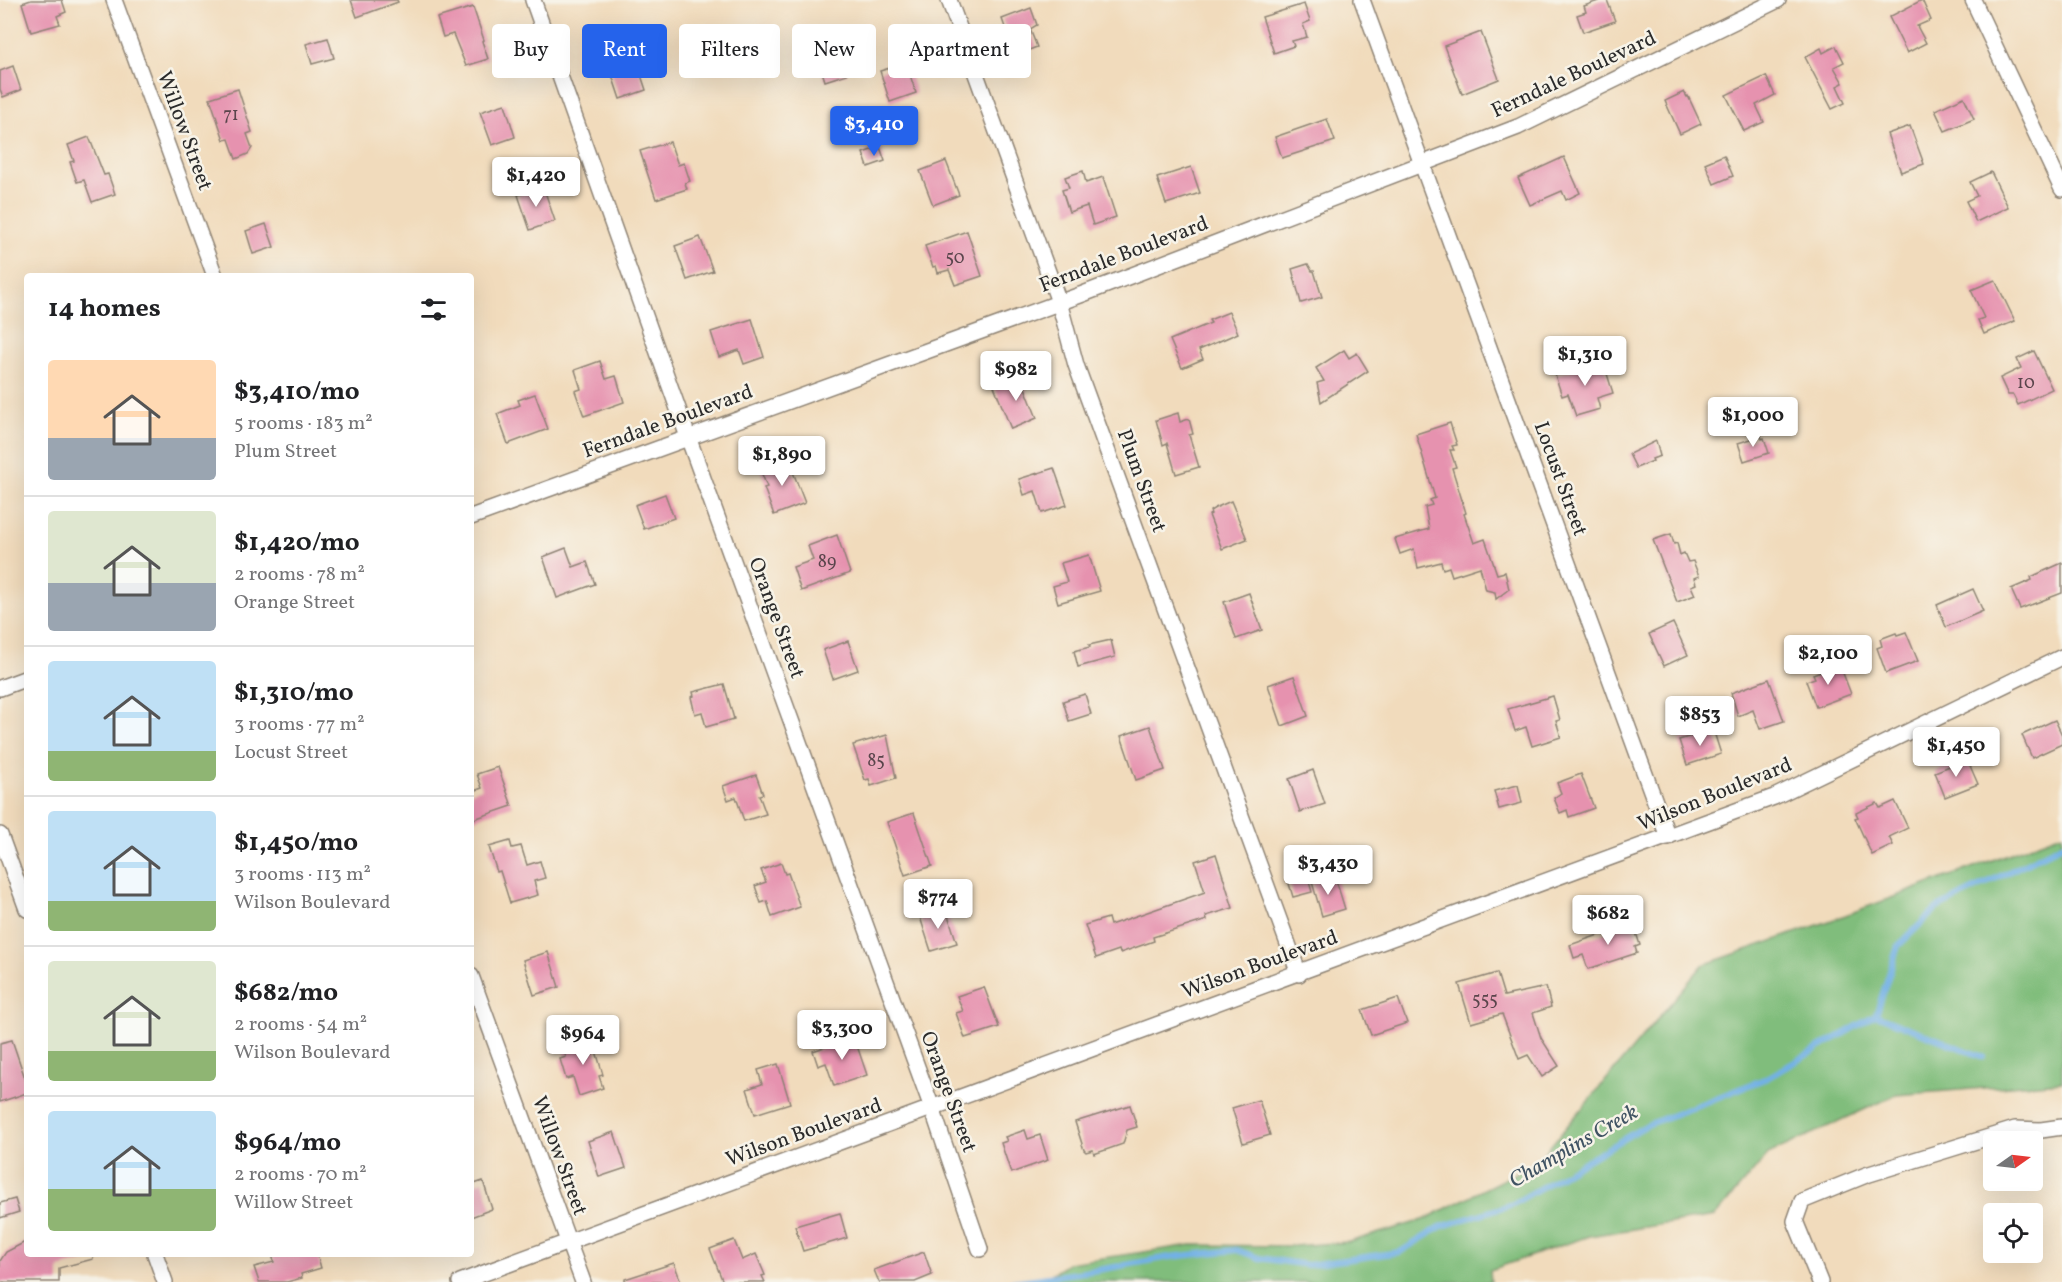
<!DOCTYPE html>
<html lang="en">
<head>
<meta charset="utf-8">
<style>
	body { margin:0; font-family:Vollkorn,serif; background:#f2f2f2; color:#202124; height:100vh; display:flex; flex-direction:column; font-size:22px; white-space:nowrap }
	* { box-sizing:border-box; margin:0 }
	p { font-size:20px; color:#757577 }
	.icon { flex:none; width:33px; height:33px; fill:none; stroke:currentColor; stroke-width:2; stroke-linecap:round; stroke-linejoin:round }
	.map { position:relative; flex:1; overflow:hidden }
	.panel { position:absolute; left:24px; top:273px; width:450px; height:984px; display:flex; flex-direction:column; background:#fff; border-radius:6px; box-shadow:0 6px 24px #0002 }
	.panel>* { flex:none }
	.top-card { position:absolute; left:492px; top:24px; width:570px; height:54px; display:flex; gap:12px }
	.needle { width:39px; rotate:76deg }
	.fabs { position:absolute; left:1983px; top:1131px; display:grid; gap:12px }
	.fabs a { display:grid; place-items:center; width:60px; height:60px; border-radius:6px; background:#fff; box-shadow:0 6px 24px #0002; font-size:30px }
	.price { position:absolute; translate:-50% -51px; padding:0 14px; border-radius:6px; background:#fff; color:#222; font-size:20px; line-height:39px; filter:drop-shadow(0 2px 3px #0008) }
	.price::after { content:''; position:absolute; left:50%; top:36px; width:18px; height:14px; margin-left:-9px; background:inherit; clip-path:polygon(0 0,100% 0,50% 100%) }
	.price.on { background:#2563eb; color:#fff }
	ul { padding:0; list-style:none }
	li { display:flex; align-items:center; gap:18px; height:150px; padding:0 24px }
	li+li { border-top:2px solid #e0e0e0 }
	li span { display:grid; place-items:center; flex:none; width:168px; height:120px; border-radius:6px; color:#555 }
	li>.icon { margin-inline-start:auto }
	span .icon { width:72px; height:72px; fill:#fffc; stroke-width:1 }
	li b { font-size:26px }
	h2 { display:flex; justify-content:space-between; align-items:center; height:72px; padding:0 24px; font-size:26px }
	.pill { padding:0 21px; border-radius:6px; background:#fff; box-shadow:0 6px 24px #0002; font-size:21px; line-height:54px }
	.pill.on { background:#2563eb; color:#fff }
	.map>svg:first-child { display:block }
	.forest { fill:#80bd7b; stroke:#567453; stroke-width:1.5 }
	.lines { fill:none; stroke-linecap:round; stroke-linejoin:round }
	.stream { stroke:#72b1e5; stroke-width:6 }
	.building { fill:#e692af }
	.minor-casing { stroke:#8e8374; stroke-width:18 }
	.minor { stroke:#fff; stroke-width:15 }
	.labels { text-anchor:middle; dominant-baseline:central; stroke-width:5; stroke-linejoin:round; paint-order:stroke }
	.number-label { font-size:18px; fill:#5a454c }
	.street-label { font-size:21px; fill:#2b2b2b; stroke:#f7f3e8 }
	.water-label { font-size:22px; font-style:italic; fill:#405363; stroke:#f7f3e8 }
</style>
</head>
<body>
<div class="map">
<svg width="2062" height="1282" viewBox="0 0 2062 1282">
	<rect width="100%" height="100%" fill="#f7f3e8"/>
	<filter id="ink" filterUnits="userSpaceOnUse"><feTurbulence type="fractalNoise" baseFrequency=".0167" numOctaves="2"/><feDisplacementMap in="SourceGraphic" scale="12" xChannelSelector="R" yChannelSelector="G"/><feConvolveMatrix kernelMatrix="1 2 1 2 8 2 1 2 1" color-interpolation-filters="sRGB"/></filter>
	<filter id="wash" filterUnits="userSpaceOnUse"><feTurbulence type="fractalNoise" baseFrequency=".008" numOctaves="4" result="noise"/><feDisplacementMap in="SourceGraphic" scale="24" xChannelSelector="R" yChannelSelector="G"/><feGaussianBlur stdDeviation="1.35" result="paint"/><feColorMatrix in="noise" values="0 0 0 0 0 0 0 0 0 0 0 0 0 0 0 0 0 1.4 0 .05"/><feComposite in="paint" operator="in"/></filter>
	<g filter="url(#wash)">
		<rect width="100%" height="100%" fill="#f1dbbc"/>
		<polygon class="forest" points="2062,834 2062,1082 1896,1095 1768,1154 1715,1216 1589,1236 1490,1270 1491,1282 1039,1282 1069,1263 1191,1245 1293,1246 1349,1242 1423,1220 1536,1163 1703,965 1835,919"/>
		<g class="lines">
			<g class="stream">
				<polyline points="1876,1015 1983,1057"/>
				<polyline points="1013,1282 1098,1270 1170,1257 1237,1250 1259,1258 1308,1265 1400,1252 1440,1227 1513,1204 1647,1125 1767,1078 1876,1015 1898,946 1937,908 2062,845"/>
			</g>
		</g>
		<g id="blocks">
			<g class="building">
				<polygon points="31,0 62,0 66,12 57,16 60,24 31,32 22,3"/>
				<polygon points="351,0 397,0 398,2 357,17"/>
				<polygon points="1601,0 1607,0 1615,21 1583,32 1577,15 1586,12 1584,6"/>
				<polygon points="1922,0 1931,20 1917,26 1926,43 1907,53 1889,17"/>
				<polygon points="1304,4 1310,21 1303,24 1307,37 1292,41 1294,46 1274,53 1262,17"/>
				<polygon points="473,7 484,40 482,41 488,59 466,66 453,34 443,37 437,18"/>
				<polygon points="1031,8 1037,25 1030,29 1037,47 1021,53 1012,31 1007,33 1002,19"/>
				<polygon points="1481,32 1499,79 1462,94 1444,46"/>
				<polygon points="328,38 334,58 312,64 306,44"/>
				<polygon points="1836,46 1844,62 1834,67 1843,83 1837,86 1845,103 1832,109 1805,57 1821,48 1823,53"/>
				<polygon points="634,54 646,90 620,99 608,63"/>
				<polygon points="841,55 847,74 825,81 819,62"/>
				<polygon points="906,63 916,93 890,102 880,71"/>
				<polygon points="13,66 21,90 3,97 0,89 0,71"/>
				<polygon points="1766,76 1775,95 1756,105 1764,122 1744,131 1726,95"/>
				<polygon points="238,89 252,132 247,134 252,148 248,154 236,159 229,139 224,140 210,98"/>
				<polygon points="1684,92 1687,97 1688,96 1701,124 1680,134 1665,101"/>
				<polygon points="1964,97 1974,119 1945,131 1935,110"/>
				<polygon points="505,104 515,137 492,145 480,112"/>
				<polygon points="1327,119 1335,141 1282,158 1275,137"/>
				<polygon points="1910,126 1924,164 1901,172 1887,134"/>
				<polygon points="89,137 104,175 108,174 115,194 92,202 84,180 77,182 70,162 74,161 68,145"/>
				<polygon points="670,142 678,165 684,163 690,181 685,183 687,189 656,199 640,151"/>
				<polygon points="880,147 885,161 868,167 863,153"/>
				<polygon points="1724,155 1733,176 1714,184 1705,163"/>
				<polygon points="1564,157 1580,193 1566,200 1562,191 1530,205 1518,178"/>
				<polygon points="946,161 959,195 933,205 920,171"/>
				<polygon points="1191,167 1200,193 1166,204 1157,178"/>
				<polygon points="1083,171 1086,183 1103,177 1116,217 1093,225 1087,206 1069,212 1062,190 1069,188 1065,177"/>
				<polygon points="1991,172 2008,207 1976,222 1966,201 1977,196 1970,182"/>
				<polygon points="543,186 555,221 530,230 518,195"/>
				<polygon points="266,224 274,247 253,254 246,231"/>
				<polygon points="967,231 982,276 955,285 949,270 938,273 936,266 933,267 925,246"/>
				<polygon points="700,237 713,271 687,280 675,246"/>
				<polygon points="1308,264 1312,271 1314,271 1322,297 1301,303 1292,269"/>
				<polygon points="1995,280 2015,321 1984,334 1978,320 1984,318 1971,290"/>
				<polygon points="1229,312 1238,333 1199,350 1203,359 1182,368 1170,340 1211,323 1209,320"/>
				<polygon points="752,319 764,357 744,364 739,350 719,357 711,332"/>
				<polygon points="1344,350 1349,358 1357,353 1368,371 1321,402 1317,383 1324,381 1316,368"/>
				<polygon points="2034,351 2052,389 2018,405 2013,395 2008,395 2000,378 2021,368 2017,359"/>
				<polygon points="600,361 606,379 616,376 624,402 584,416 575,391 581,389 575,370"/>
				<polygon points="1603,361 1613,393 1597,398 1600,409 1576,416 1568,394 1562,396 1555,375"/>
				<polygon points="1020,375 1037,418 1011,429 994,386"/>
				<polygon points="535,394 548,429 508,444 497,414 520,405 518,400"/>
				<polygon points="1178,413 1180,422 1189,419 1193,434 1189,435 1199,467 1176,474 1167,443 1163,445 1156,420"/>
				<polygon points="1450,423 1457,445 1452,446 1454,450 1450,450 1456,467 1452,468 1466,513 1464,514 1474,543 1485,539 1497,574 1505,572 1509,589 1496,599 1495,592 1486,590 1480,567 1452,576 1449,567 1443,569 1441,562 1418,568 1414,549 1400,554 1395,539 1429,529 1425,507 1432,505 1430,500 1435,498 1416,434"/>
				<polygon points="1761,436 1762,439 1764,438 1769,453 1744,461 1738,443"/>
				<polygon points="1656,441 1660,456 1652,459 1653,461 1636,468 1629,454"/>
				<polygon points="788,459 805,503 774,515 764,488 767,487 760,469"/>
				<polygon points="1054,468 1067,505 1042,513 1035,491 1024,495 1019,479"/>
				<polygon points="665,494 674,518 644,529 635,505"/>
				<polygon points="1231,501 1247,539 1222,549 1209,515 1211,514 1210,511 1215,508"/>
				<polygon points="1671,534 1674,544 1677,543 1680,555 1684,553 1688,562 1693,561 1699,576 1694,578 1696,584 1691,586 1695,595 1677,602 1653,540"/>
				<polygon points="837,535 850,573 801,591 793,567 813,560 808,546"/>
				<polygon points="566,548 573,567 587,562 595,584 557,598 543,557"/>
				<polygon points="1089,555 1100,591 1058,603 1053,586 1067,582 1061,563"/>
				<polygon points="2062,563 2062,593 2020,609 2011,589 2032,580 2031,577"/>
				<polygon points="1973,589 1983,611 1946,627 1937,605"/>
				<polygon points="1249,593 1262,630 1236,639 1224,602"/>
				<polygon points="1673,623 1688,655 1664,666 1649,634"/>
				<polygon points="1906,632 1918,661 1886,673 1877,648 1882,646 1880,639 1896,633 1897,635"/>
				<polygon points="1111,640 1115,657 1078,667 1074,651 1090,647 1089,645"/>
				<polygon points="848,641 858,670 833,679 823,650"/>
				<polygon points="1837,665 1839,669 1841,668 1851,694 1816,707 1806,681 1815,678 1813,674"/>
				<polygon points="1294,676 1308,716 1282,726 1268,685"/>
				<polygon points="1769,679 1784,721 1760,729 1753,710 1738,716 1731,693"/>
				<polygon points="724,684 734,719 706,727 702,712 695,714 691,697 694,696 693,692"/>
				<polygon points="1085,694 1091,714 1069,721 1063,701"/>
				<polygon points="1553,696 1560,720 1556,721 1561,737 1532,746 1526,727 1515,731 1508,709"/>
				<polygon points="2055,720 2062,735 2062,744 2032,758 2022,735"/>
				<polygon points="1150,726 1165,770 1136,780 1121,736"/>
				<polygon points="1713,729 1721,754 1687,765 1679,740"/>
				<polygon points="887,735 896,778 871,786 869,779 865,780 853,745"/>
				<polygon points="1967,759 1978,784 1945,797 1935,772"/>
				<polygon points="498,767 512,806 471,820 471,792 482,788 477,774"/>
				<polygon points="1313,770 1325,804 1300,812 1289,779"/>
				<polygon points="1581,774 1594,808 1569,817 1567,810 1560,813 1554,798 1561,793 1557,783"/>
				<polygon points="756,775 763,794 759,795 766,814 744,821 736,797 728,800 723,786"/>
				<polygon points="1518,785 1522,803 1499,809 1494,791"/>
				<polygon points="1895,801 1908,828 1889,837 1893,845 1872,855 1855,818 1858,817 1856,813 1877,803 1880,808"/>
				<polygon points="914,813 932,866 905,875 887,822"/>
				<polygon points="510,841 512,848 521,846 527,865 540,861 545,878 534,881 538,895 510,903 500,871 497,872 489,847"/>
				<polygon points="1216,854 1233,908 1206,916 1207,920 1153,937 1154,941 1120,953 1119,950 1096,958 1085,925 1108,918 1110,925 1205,892 1195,861"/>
				<polygon points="781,863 785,874 788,873 800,907 772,917 767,901 761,903 755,886 766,882 761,870"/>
				<polygon points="1306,871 1312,892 1293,897 1287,877"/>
				<polygon points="1330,877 1331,881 1336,880 1345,909 1322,916 1312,882"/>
				<polygon points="946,909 957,943 931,951 920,917"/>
				<polygon points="1633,923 1640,945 1635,947 1637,953 1588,969 1583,955 1574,958 1570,945"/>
				<polygon points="548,952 559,987 534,995 523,960"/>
				<polygon points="1497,973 1504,996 1546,987 1551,1007 1533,1013 1541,1038 1559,1066 1542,1077 1528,1055 1519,1059 1502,1014 1471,1023 1459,984"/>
				<polygon points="984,987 999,1027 965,1038 956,1013 963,1011 957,996"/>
				<polygon points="1398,998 1407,1023 1371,1035 1362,1010"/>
				<polygon points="592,1037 603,1075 599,1076 603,1088 579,1096 573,1077 566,1079 560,1059 566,1057 562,1046"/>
				<polygon points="854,1037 867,1075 834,1086 826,1063 818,1066 813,1051"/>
				<polygon points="12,1040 27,1084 27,1093 0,1102 0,1043"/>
				<polygon points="778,1064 790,1103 755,1114 747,1089 762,1084 758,1070"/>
				<polygon points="1259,1100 1270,1135 1243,1143 1232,1108"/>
				<polygon points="1130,1105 1137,1127 1127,1130 1123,1144 1094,1154 1093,1150 1086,1152 1084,1150 1075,1122"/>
				<polygon points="1025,1130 1028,1139 1040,1135 1048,1160 1011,1173 1001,1143 1007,1141 1005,1137"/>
				<polygon points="614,1132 626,1168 599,1177 588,1141"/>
				<polygon points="483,1181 492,1209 471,1217 471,1185"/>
				<polygon points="15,1199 19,1212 0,1218 0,1203"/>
				<polygon points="840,1213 847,1238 803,1251 795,1226"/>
				<polygon points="734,1240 742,1260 756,1254 765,1275 762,1276 765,1282 723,1282 710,1249"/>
				<polygon points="27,1241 27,1254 93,1254 93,1259 59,1268 59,1282 0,1282 0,1261 6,1252"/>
				<polygon points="924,1252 932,1275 915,1282 879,1282 874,1270"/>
				<polygon points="272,1254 317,1254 321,1268 301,1274 302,1278 287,1282 259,1282 254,1267 274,1262"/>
				<polygon points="674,1263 681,1282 625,1282 625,1279"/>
			</g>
		</g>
	</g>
	<g filter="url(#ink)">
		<use href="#blocks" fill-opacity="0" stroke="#8e8374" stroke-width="1.5"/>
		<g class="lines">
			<g class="minor-casing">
				<g id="minor">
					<polyline points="114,0 215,276"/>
					<polyline points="533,0 688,437 932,1108 980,1249"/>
					<polyline points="949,0 1059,302 1076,365 1299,974"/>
					<polyline points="1362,0 1668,837"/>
					<polyline points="1973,0 2062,189"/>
					<polyline points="471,517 1083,294 1518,127 1778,0"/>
					<polyline points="0,688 27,678"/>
					<polyline points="0,835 27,909"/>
					<polyline points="471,976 583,1282"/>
					<polyline points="155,1254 165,1282"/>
					<polyline points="460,1282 1774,797 2062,657"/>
					<polyline points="1820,1282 1795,1221 1802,1201 1866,1175 2015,1129 2041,1130 2062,1127"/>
				</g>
			</g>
			<use href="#minor" class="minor"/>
		</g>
	</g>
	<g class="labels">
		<g class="number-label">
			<text x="231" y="115">71</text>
			<text x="955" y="258">50</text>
			<text x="2026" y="383">10</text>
			<text x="827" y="562">89</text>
			<text x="876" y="761">85</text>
			<text x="1485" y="1000">555</text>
		</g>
		<g class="street-label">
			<text transform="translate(1574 75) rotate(-25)">Ferndale Boulevard</text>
			<text transform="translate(184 131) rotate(70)">Willow Street</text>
			<text transform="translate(1124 255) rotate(-21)">Ferndale Boulevard</text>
			<text transform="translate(668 422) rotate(-20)">Ferndale Boulevard</text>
			<text transform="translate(1560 479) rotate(70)">Locust Street</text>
			<text transform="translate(1141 481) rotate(70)">Plum Street</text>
			<text transform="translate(776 618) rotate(70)">Orange Street</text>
			<text transform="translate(1715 795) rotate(-22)">Wilson Boulevard</text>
			<text transform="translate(1260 965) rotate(-20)">Wilson Boulevard</text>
			<text transform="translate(948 1092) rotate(70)">Orange Street</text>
			<text transform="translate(804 1133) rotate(-20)">Wilson Boulevard</text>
			<text transform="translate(559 1156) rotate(70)">Willow Street</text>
		</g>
		<g class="water-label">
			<text transform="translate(1574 1147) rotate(-30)">Champlins Creek</text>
		</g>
	</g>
</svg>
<div class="fabs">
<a><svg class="needle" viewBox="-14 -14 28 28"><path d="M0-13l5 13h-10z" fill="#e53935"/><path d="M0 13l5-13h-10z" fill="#757577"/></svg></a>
<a><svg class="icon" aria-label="locate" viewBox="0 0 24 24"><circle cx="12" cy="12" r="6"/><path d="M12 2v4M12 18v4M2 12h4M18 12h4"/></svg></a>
</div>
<b class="price on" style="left:874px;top:157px">$3,410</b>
<b class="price" style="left:536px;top:208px">$1,420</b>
<b class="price" style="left:1585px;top:387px">$1,310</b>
<b class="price" style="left:1016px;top:402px">$982</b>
<b class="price" style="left:1753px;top:448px">$1,000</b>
<b class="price" style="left:782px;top:487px">$1,890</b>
<b class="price" style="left:1828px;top:686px">$2,100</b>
<b class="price" style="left:1700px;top:747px">$853</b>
<b class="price" style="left:1956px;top:778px">$1,450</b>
<b class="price" style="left:1328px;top:896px">$3,430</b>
<b class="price" style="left:938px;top:930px">$774</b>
<b class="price" style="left:1608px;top:946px">$682</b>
<b class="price" style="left:842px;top:1061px">$3,300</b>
<b class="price" style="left:583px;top:1066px">$964</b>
<div class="top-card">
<a class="pill">Buy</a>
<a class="pill on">Rent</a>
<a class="pill">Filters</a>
<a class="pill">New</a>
<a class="pill">Apartment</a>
</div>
<section class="panel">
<h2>14 homes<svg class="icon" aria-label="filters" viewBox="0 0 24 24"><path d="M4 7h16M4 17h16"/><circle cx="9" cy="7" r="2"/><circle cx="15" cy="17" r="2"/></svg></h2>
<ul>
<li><span style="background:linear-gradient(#ffd9b3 65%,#9aa5b1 0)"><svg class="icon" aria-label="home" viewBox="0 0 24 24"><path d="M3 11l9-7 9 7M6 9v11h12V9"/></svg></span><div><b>$3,410/mo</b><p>5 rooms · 183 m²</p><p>Plum Street</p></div></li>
<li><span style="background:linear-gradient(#dfe7d0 60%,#9aa5b1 0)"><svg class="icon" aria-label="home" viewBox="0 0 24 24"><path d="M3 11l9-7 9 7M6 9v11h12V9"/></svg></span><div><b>$1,420/mo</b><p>2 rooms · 78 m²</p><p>Orange Street</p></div></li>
<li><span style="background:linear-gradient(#bfe0f5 75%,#8fb573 0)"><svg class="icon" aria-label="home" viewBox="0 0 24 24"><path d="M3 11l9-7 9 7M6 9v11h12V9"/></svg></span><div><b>$1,310/mo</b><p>3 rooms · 77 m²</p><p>Locust Street</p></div></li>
<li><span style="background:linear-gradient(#bfe0f5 75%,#8fb573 0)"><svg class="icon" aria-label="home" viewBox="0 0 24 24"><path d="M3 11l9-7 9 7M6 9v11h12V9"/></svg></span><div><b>$1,450/mo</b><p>3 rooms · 113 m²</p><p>Wilson Boulevard</p></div></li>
<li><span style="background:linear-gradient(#dfe7d0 75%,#8fb573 0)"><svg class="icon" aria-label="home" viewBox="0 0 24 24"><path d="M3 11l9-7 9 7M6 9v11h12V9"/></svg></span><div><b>$682/mo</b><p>2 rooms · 54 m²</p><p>Wilson Boulevard</p></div></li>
<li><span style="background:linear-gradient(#bfe0f5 65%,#8fb573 0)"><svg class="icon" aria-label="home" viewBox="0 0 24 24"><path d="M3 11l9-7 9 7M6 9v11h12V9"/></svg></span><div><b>$964/mo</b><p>2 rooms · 70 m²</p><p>Willow Street</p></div></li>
</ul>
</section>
</div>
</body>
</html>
